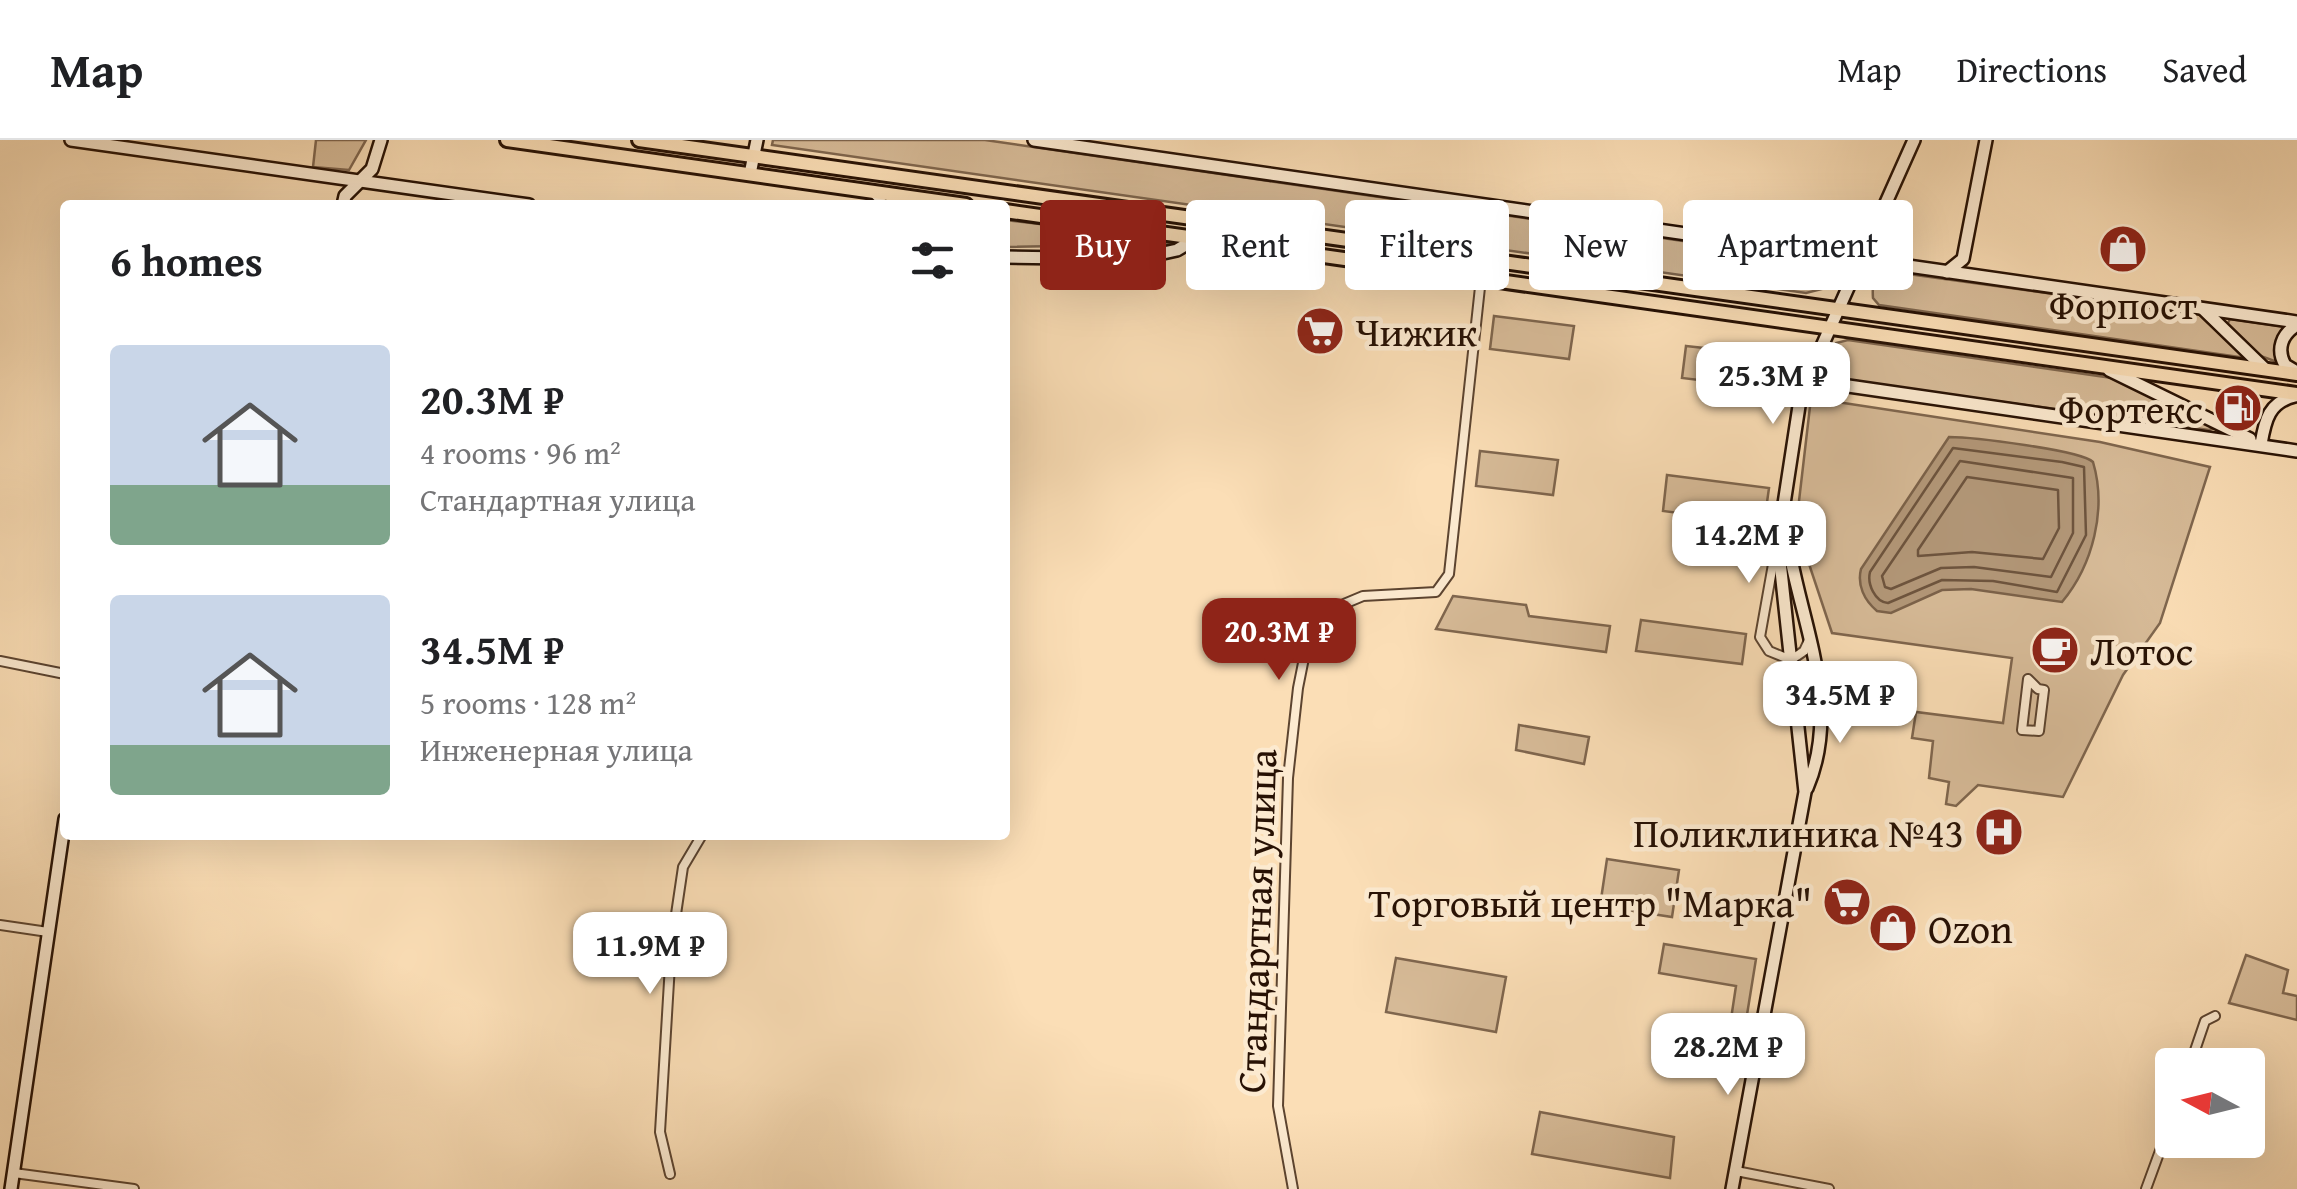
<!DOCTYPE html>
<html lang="en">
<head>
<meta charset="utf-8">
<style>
	body { margin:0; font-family:"Gentium Book Plus",serif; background:#f6f6f6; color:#202124; height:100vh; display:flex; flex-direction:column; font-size:38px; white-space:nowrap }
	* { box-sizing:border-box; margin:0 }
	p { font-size:32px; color:#757577 }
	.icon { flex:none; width:55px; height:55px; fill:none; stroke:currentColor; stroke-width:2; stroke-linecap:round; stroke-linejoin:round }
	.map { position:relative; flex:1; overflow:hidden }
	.sheet { position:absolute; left:60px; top:60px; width:950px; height:640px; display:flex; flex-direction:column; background:#fff; border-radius:10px; box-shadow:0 10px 40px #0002 }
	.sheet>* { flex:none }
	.guide { position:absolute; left:1040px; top:60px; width:950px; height:90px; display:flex; gap:20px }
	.needle { width:65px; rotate:277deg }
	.fabs { position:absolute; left:2155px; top:908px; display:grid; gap:20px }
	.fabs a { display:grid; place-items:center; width:110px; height:110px; border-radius:10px; background:#fff; box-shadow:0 10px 40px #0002; font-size:50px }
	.price { position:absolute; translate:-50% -85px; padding:0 22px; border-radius:20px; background:#fff; color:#222; font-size:32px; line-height:65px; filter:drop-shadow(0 2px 5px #0008) }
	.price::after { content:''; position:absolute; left:50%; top:60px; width:30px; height:22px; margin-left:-15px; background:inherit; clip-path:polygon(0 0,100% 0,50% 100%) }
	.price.on { background:#8f2418; color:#fff }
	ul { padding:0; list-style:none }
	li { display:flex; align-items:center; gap:30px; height:250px; padding:0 50px }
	li span { display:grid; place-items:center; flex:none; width:280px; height:200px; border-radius:10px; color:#555 }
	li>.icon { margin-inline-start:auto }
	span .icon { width:120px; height:120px; fill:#fffc; stroke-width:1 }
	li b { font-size:42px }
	h2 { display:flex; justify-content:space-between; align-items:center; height:120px; padding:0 50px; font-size:42px }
	.tag { padding:0 35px; border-radius:10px; background:#fff; box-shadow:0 10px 40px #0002; font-size:35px; line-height:90px }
	.tag.on { background:#8f2418; color:#fff }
	header { display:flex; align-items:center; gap:60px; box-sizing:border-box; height:140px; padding:0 50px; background:#fff; border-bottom:2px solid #e0e0e0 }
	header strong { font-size:48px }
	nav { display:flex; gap:55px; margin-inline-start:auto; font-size:35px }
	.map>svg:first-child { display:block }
	.green { fill:#d7bb98; stroke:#7f664e; stroke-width:2.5 }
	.water { fill:#b39879; stroke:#7b624a; stroke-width:2.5 }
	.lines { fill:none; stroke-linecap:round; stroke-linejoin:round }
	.shore { stroke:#6d543e; stroke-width:2.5 }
	.street-casing { stroke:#5c4430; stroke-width:12 }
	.secondary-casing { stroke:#271104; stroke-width:16 }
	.primary-casing { stroke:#271104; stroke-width:18 }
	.street { stroke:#fcead0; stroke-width:8 }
	.secondary { stroke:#fcead0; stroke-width:11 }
	.primary { stroke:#fbdeb6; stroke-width:12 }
	.labels { text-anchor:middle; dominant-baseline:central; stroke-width:9; stroke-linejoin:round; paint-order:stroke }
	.poi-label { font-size:40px; fill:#271104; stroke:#fcead0; text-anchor:start }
	.street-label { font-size:40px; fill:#271104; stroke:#fcead0 }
</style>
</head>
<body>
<header>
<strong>Map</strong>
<nav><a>Map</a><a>Directions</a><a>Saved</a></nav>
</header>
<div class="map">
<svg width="2297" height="1049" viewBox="0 0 2297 1049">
	<rect width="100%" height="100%" fill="#fbdeb6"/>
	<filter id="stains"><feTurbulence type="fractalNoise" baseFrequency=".002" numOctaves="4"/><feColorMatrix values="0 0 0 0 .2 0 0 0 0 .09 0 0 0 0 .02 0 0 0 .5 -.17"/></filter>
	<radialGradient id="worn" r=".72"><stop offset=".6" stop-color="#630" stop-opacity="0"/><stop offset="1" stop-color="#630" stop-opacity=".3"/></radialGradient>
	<g class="green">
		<polygon points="316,0 366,0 349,30 313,27"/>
		<polygon points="773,0 985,0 1821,121 1828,124 1831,131 1822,149 1806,153 772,5"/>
		<polygon points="1005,80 1177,100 1174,104 1005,107"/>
		<path d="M1886,131L2199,174L2246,218L1879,165L1873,158C1872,144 1873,137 1886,131Z"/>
		<polygon points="1494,176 1574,186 1569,219 1490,209"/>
		<polygon points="2230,179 2286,187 2280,223 2255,214 2227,185"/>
		<polygon points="1848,200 2119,239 2217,287 2209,290 1842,240 1829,235 1825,223 1836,203"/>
		<polygon points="1686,206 1786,217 1782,250 1682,238"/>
		<polygon points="1811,258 2100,302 2210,327 2160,483 2123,535 2063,657 1978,645 1956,666 1946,664 1949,642 1929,638 1933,601 1912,598 1916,572 2003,583 2012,518 1832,493 1807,418 1799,361"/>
		<polygon points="1480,311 1558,320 1553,355 1476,346"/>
		<polygon points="1667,335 1769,348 1764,384 1663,371"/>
		<polygon points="1453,456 1526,465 1529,476 1610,486 1606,512 1436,489"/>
		<polygon points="1641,480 1746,494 1742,524 1636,511"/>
		<polygon points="1519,585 1589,597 1584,624 1516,610"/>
		<polygon points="1607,719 1679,730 1672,777 1600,766"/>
		<polygon points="1664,804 1756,819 1746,881 1731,879 1736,846 1659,833"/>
		<polygon points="2246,815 2288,830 2283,853 2297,856 2297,880 2229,863"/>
		<polygon points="1396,818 1506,837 1496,892 1386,872"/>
		<polygon points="1540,972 1674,997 1670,1038 1532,1014"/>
	</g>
	<path class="water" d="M1949,297C1971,297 2081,310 2093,322C2107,369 2093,425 2062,462L1971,449L1942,450L1891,473L1877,471C1864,460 1857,445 1861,429Z"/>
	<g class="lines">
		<g class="shore">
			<path d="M1953,308L2062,322L2084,327L2086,395L2057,452L1993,441L1942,440L1888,463C1875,462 1867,444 1870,432Z"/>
			<polygon points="1960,321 2073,338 2073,393 2051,437 1974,427 1941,428 1891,449 1885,447 1882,436"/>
			<polygon points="1967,337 2058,350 2059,388 2043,419 1972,412 1918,416 1918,410"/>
		</g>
		<g class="street-casing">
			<g id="street">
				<polyline points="874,54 885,65"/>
				<polyline points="1775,413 1760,497 1769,511 1791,520 1804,511 1810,498"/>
				<polyline points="0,521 65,534"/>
				<polygon points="2028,539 2038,549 2044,550 2039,591 2022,590"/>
				<polyline points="1794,550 1798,542 1805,540 1818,546"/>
				<polyline points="0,785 48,792"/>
				<polyline points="2190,925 2205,881 2215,876"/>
				<polyline points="1736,1031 1829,1049"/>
				<polyline points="14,1033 134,1049"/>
				<polyline points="670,1034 660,992 671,808 683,727 702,695"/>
				<polyline points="1293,1049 1278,966 1288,638 1298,548 1305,513 1311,496 1332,469 1363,456 1436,452 1449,434 1481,138"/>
				<polyline points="2146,1049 2172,978"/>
			</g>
		</g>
		<g class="secondary-casing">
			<g id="secondary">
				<polyline points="71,0 529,65"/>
				<polyline points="1034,0 2297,182"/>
				<polyline points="750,34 757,0"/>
				<polyline points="343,65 345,56 372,29 381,0"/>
				<polyline points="1005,117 1136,119 1177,110 1197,98"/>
				<polyline points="1947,132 1963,119 1986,0"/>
				<polyline points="2203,169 2265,229"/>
				<path d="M2297,185C2282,194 2276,209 2285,225L2297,232"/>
				<polyline points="2109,230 2250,299"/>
				<polyline points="1807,240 2297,311"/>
				<path d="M2261,304C2265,280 2269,262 2295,256"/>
				<path d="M1785,382C1794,470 1845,560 1807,648"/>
				<polyline points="11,1049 65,679"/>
				<polyline points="1732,1049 1805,652 1778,403 1801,253 1914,0"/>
			</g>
		</g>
		<g class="primary-casing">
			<g id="primary">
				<polyline points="507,0 966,65"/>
				<polyline points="639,0 2297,234"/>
				<polyline points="1005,71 2297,254"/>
			</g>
		</g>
		<use href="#street" class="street"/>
		<use href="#secondary" class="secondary"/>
		<use href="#primary" class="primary"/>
	</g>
	<defs>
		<g id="shop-disc" transform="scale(2.5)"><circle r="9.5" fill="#8f2418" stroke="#fcead0"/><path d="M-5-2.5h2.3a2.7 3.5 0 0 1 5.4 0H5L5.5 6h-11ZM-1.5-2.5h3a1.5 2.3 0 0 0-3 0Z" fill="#fff"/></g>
		<g id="supermarket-disc" transform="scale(2.5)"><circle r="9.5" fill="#8f2418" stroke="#fcead0"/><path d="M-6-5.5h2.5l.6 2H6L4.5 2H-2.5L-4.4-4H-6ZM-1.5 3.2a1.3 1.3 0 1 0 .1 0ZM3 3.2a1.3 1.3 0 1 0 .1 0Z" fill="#fff"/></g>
		<g id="fuel-disc" transform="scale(2.5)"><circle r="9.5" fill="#8f2418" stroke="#fcead0"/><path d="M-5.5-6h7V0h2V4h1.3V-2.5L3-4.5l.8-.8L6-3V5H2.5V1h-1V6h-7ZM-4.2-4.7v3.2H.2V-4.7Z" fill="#fff"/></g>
		<g id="cafe-disc" transform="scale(2.5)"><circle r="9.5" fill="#8f2418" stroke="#fcead0"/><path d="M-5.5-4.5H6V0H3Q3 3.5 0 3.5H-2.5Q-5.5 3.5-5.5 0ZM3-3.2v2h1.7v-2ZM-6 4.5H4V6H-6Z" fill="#fff"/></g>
		<g id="hospital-disc" transform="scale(2.5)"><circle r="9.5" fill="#8f2418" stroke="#fcead0"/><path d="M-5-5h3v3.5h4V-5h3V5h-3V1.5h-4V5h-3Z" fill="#fff"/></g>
	</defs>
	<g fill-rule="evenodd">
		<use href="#shop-disc" x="2123" y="109"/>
		<use href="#supermarket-disc" x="1320" y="191"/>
		<use href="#fuel-disc" x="2238" y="268"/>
		<use href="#cafe-disc" x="2055" y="510"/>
		<use href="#hospital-disc" x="1999" y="692"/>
		<use href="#supermarket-disc" x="1847" y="762"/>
		<use href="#shop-disc" x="1893" y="788"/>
	</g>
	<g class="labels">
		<g class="poi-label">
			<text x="2123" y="164" text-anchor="middle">Форпост</text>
			<text x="1355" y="191">Чижик</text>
			<text x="2203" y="268" text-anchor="end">Фортекс</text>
			<text x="2090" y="510">Лотос</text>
			<text x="1964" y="692" text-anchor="end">Поликлиника №43</text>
			<text x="1812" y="762" text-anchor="end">Торговый центр "Марка"</text>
			<text x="1928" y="788">Ozon</text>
		</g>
		<g class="street-label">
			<text transform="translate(1256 781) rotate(-88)">Стандартная улица</text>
		</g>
	</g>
	<rect width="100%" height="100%" filter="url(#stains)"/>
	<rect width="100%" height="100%" fill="url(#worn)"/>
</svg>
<div class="fabs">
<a><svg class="needle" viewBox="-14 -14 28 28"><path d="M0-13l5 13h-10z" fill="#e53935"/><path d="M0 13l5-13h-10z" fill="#757577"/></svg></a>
</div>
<b class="price" style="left:1773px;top:287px">25.3M ₽</b>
<b class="price" style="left:1749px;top:446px">14.2M ₽</b>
<b class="price on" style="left:1279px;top:543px">20.3M ₽</b>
<b class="price" style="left:1840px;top:606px">34.5M ₽</b>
<b class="price" style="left:650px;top:857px">11.9M ₽</b>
<b class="price" style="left:1728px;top:958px">28.2M ₽</b>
<div class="guide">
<a class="tag on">Buy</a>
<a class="tag">Rent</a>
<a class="tag">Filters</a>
<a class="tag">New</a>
<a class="tag">Apartment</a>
</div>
<section class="sheet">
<h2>6 homes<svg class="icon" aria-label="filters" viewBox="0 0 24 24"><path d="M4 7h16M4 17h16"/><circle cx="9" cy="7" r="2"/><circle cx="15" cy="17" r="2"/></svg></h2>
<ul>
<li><span style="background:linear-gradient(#c9d6e8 70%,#7fa58c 0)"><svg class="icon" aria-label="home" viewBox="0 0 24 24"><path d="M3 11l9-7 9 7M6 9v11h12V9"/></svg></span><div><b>20.3M ₽</b><p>4 rooms · 96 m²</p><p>Стандартная улица</p></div></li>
<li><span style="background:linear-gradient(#c9d6e8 75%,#7fa58c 0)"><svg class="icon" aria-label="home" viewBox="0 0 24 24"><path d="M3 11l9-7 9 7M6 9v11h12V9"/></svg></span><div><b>34.5M ₽</b><p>5 rooms · 128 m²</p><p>Инженерная улица</p></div></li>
</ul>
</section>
</div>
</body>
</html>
